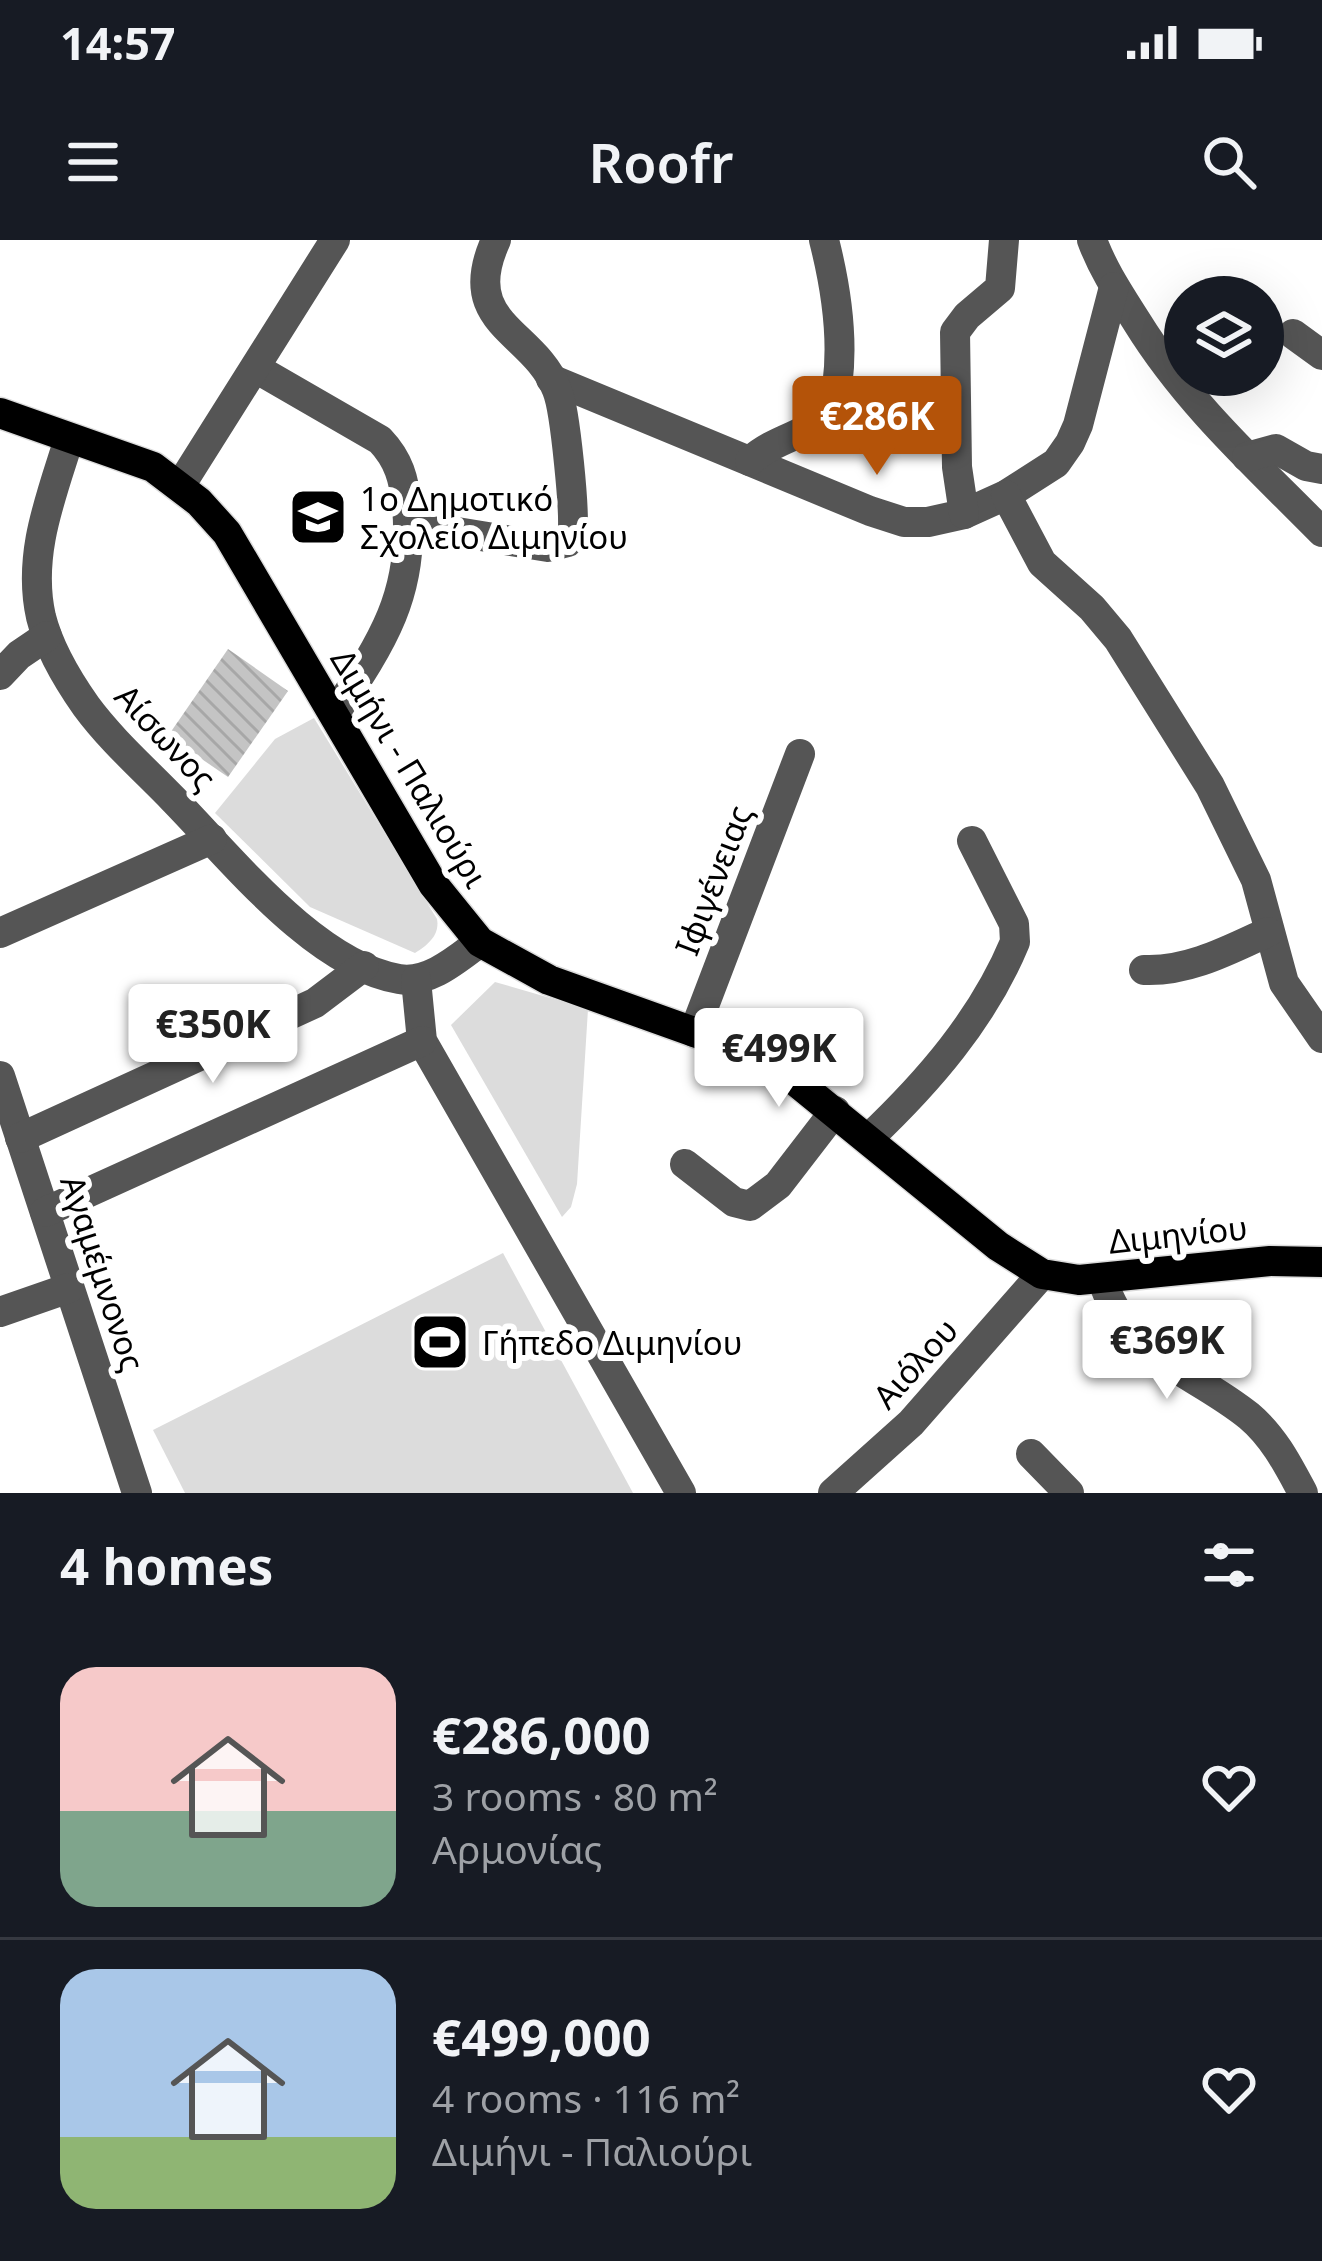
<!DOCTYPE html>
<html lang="en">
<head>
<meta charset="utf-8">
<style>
	body { margin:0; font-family:"Noto Sans",sans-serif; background:#242831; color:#f1f3f6; height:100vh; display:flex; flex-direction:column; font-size:45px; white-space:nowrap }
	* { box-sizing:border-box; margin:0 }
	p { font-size:39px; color:#9ea1a6 }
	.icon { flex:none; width:66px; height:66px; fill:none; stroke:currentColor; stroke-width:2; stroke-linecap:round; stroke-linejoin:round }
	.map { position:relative; height:1253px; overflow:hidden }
	.drawer { display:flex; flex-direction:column; background:#171b24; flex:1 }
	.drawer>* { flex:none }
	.fabs { position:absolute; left:1164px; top:36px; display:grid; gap:24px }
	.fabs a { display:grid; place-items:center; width:120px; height:120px; border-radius:50%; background:#171b24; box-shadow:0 12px 48px #0002; font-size:60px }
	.price { position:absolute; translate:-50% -102px; padding:0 27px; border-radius:12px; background:#fff; color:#222; font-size:39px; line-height:78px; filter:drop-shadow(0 3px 6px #0008) }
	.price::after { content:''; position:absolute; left:50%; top:72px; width:36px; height:27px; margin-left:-18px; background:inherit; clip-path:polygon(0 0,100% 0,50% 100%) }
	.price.selected { background:#b45309; color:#fff }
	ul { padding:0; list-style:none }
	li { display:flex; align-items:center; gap:36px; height:300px; padding:0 60px }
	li+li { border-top:3px solid #363941 }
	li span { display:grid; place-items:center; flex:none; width:336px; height:240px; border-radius:36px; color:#555 }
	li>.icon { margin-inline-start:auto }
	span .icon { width:144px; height:144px; fill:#fffc; stroke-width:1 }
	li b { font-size:51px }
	h2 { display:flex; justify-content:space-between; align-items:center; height:144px; padding:0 60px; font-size:51px }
	.status { display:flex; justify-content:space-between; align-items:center; height:84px; padding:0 60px; background:#171b24; direction:ltr }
	.status svg { height:33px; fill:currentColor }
	header { display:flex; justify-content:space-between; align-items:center; height:156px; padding:0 60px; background:#171b24; font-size:54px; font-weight:600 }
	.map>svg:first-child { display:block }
	.green { fill:#dcdcdc }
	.building { fill:url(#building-back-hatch) }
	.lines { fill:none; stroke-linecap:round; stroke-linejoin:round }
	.major-casing { stroke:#dbdbdb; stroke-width:33 }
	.minor { stroke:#555; stroke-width:30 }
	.major { stroke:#000; stroke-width:30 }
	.labels { text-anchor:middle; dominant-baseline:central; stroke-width:12; stroke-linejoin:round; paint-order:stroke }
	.poi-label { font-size:33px; fill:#000; stroke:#fff; text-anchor:start }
	.street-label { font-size:33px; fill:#000; stroke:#fff }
</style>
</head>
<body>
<div class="status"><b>14:57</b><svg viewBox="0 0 49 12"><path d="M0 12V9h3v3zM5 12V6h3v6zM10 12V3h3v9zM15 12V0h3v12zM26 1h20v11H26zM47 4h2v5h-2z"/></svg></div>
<header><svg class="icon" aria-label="menu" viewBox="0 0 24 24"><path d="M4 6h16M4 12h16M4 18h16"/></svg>Roofr<svg class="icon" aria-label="search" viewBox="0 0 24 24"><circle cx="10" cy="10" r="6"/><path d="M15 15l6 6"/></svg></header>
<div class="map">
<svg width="1322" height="1253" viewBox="0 0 1322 1253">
	<defs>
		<pattern id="building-back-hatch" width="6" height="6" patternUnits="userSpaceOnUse" patternTransform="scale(3)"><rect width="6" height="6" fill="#c4c4c4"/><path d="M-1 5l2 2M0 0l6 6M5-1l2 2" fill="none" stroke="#a7a7a7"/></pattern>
	</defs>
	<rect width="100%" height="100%" fill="#fff"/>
	<g class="green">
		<path d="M314,478L437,679C440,695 428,705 415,713L310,667L215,573L275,499Z"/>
		<polygon points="495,742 588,769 577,944 571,967 562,977 451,785"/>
		<polygon points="503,1013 633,1253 185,1253 153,1190"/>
	</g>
	<polygon class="building" points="228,409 288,451 228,537 168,496"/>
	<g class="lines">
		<g class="major-casing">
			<polyline id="major" points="0,173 153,227 199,262 227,293 433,644 480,702 549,740 719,801 788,835 998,1006 1042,1034 1079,1040 1270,1021 1322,1022"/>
		</g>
		<g class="minor">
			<path d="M1092,0C1103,30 1120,55 1137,82C1187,163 1255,224 1322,292"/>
			<polyline points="1293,94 1322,115"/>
			<path d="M257,129L380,200C399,220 404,239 407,267C415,354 381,404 335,473"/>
			<polyline points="551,139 870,271 904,282 928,282 964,274 1006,255 1056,223 1070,203 1078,185 1114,47"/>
			<path d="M69,199C51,257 27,315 41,377C49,409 67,439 86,466C111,500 144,529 173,559C231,618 315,725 399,739C429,744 457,719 480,702"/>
			<polyline points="1247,217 1276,209 1306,226 1322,229"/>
			<path d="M750,221C774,199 806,195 831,175C847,120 838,55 824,0"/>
			<polyline points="180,246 335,0"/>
			<polyline points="1006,255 1042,323 1092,368 1118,399 1210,546 1256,640 1284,743 1322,798"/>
			<polyline points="964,274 957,227 955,92 967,76 1000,48 1004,0"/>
			<path d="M408,284L548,307L568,302L572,297C576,277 565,169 557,150C534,90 457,85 496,0"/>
			<polyline points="0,435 19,415 47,396"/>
			<polyline points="0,693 212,599"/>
			<path d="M1144,730C1188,732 1229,710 1268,692"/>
			<polyline points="416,740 422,801 681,1253"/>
			<polyline points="694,792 800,514"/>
			<polyline points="0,836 137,1253"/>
			<polyline points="20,898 315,763 364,726"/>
			<path d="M869,898C928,842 983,779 1015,702L1014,684L972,601"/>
			<polyline points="685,924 734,962 750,966 778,945 835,871"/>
			<polyline points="45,972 422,801"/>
			<path d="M1102,1038C1126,1118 1191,1129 1249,1176C1274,1197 1288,1225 1303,1253"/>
			<polyline points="0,1072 69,1048"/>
			<polyline points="1031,1214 1069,1253"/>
			<polyline points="833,1253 911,1183 1042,1034"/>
		</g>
		<use href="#major" class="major"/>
	</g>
	<defs>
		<g id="school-square" transform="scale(3)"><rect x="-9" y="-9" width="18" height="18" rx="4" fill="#000" stroke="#fff"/><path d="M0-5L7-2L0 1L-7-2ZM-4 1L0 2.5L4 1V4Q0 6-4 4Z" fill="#fff"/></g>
		<g id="stadium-square" transform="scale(3)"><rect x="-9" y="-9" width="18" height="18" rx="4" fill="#000" stroke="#fff"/><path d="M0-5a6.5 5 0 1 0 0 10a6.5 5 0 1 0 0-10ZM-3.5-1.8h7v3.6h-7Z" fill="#fff"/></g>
	</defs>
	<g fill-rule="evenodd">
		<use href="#school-square" x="318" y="277"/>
		<use href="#stadium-square" x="440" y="1102"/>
	</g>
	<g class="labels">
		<g class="poi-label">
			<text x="360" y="258">1ο Δημοτικό<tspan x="360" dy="38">Σχολείο Διμηνίου</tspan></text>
			<text x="482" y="1102">Γήπεδο Διμηνίου</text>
		</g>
		<g class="street-label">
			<text transform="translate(166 497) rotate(47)">Αίσωνος</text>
			<text transform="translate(410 528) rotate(59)">Διμήνι - Παλιούρι</text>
			<text transform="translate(713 640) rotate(-69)">Ιφιγένειας</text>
			<text transform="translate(1178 994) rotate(-6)">Διμηνίου</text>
			<text transform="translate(103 1033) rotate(72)">Αγαμέμνονος</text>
			<text transform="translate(915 1123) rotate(-48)">Αιόλου</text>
		</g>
	</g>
</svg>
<div class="fabs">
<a><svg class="icon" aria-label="layers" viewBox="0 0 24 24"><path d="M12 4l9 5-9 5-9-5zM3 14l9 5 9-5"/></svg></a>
</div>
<b class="price selected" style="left:877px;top:238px">€286K</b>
<b class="price" style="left:213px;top:846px">€350K</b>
<b class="price" style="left:779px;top:870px">€499K</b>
<b class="price" style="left:1167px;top:1162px">€369K</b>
</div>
<section class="drawer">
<h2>4 homes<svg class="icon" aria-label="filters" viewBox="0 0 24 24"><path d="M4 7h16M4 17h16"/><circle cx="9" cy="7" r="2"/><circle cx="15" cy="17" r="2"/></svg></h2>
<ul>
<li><span style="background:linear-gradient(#f6c9c9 60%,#7fa58c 0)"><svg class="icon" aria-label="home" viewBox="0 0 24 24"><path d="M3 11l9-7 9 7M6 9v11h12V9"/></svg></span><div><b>€286,000</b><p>3 rooms · 80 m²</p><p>Αρμονίας</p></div><svg class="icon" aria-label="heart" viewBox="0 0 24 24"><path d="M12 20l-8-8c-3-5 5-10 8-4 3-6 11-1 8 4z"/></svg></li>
<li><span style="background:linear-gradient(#a9c7e8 70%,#8fb573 0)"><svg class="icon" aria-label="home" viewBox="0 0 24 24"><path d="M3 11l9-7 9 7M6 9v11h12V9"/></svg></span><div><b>€499,000</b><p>4 rooms · 116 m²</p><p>Διμήνι - Παλιούρι</p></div><svg class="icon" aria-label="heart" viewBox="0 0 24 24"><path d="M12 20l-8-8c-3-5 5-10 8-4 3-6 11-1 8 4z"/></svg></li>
</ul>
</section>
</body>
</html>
